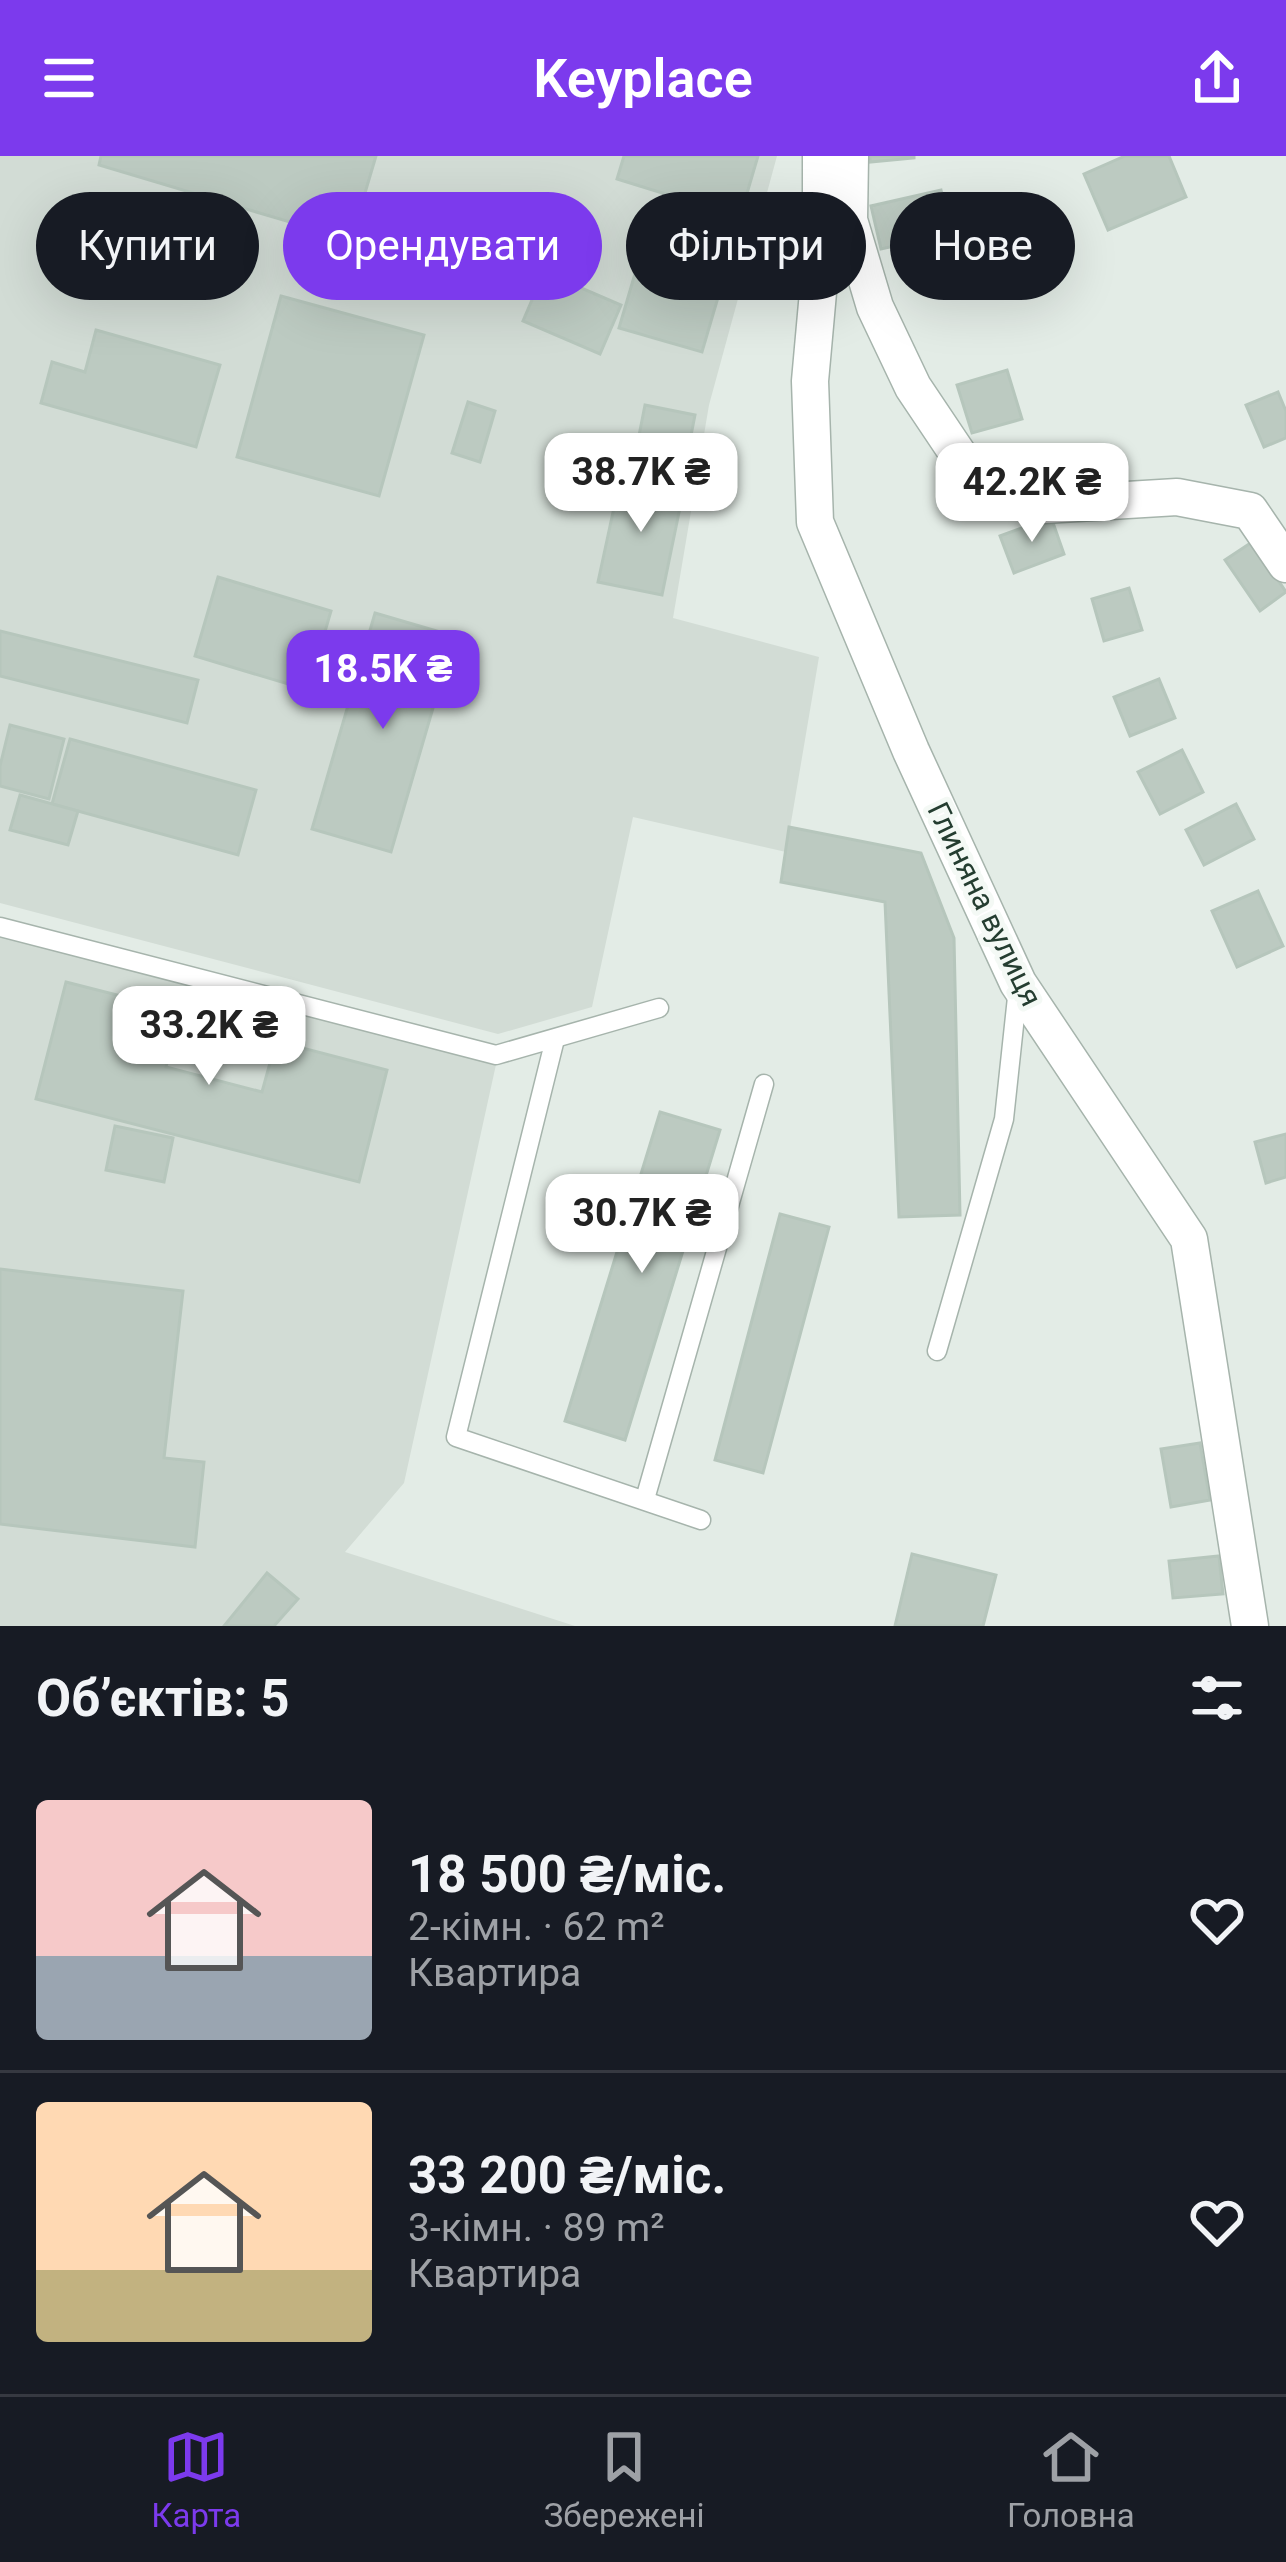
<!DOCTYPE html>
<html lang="uk">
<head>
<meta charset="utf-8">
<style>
	body { margin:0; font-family:Roboto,sans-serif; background:#20242c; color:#f1f3f6; height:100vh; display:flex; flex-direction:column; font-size:45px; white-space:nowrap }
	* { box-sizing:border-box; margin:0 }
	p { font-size:39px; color:#9ea1a6 }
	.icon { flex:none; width:66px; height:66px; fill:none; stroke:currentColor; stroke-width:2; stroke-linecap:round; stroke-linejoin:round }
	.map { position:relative; height:1470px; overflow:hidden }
	.drawer { display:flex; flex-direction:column; background:#171b24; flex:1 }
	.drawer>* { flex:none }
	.top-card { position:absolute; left:36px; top:36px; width:1215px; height:108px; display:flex; gap:24px }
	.price { position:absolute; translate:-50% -102px; padding:0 27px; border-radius:24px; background:#fff; color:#222; font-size:39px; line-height:78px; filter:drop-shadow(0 3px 6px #0008) }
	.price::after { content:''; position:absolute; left:50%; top:72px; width:36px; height:27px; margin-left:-18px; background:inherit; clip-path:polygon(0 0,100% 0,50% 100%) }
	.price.active { background:#7c3aed; color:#fff }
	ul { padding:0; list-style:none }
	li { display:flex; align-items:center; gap:36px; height:300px; padding:0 36px }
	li+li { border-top:3px solid #363941 }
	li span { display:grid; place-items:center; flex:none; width:336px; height:240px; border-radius:12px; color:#555 }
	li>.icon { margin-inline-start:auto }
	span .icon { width:144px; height:144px; fill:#fffc; stroke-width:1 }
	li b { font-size:51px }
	h2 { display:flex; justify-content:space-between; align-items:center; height:144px; padding:0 36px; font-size:51px }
	.tag { padding:0 42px; border-radius:54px; background:#171b24; box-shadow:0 12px 48px #0002; font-size:42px; line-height:108px }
	.tag.active { background:#7c3aed; color:#fff }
	header { display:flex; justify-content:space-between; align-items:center; height:156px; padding:0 36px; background:#7c3aed; color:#fff; font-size:54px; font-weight:600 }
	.menu { display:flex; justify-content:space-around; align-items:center; height:168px; border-top:3px solid #363941; background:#171b24; font-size:33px; color:#9ea1a6 }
	.menu a { display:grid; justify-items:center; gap:6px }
	.menu .active { color:#7c3aed }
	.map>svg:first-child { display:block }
	.built { fill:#d2dcd5 }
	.building { fill:#bccac1; stroke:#b6c6bc; stroke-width:3 }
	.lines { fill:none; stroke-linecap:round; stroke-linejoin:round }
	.lane-casing { stroke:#a6b4ac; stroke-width:21 }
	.street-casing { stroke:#a6b4ac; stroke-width:39 }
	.lane { stroke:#fff; stroke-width:18 }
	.street { stroke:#fff; stroke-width:36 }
	.labels { text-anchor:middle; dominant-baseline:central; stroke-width:10; stroke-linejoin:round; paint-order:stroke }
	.street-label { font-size:30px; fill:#243d30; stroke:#f4f9f5 }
</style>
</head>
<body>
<header><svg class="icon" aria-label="menu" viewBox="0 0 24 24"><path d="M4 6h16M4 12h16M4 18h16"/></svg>Keyplace<svg class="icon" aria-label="share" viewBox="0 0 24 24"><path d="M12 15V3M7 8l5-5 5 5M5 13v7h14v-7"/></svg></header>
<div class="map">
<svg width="1286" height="1470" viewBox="0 0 1286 1470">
	<rect width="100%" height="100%" fill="#e3ece6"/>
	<g class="built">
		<polygon points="0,0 777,0 709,249 673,462 819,501 786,696 633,661 592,851 498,878 0,747"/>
		<polygon points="0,775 497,904 404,1327 345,1396 575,1470 0,1470"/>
	</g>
	<g class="building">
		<polygon points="101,0 376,0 351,84 219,45 212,68 186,61 193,37 99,9"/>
		<polygon points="624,0 758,0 740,61 617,23"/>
		<polygon points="870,0 914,0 914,2 870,6"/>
		<polygon points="1125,0 1169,0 1186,41 1108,74 1084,18"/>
		<polygon points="941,34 951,77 881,93 871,50"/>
		<polygon points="651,63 734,87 702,196 619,172"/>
		<polygon points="544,116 621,149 600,198 523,165"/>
		<polygon points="281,140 424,179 379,340 237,301"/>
		<polygon points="96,174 220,209 196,291 41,247 52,206 85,216"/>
		<polygon points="1007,214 1022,263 972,277 957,229"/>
		<polygon points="1278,236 1286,255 1286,282 1264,291 1246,249"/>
		<polygon points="468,246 495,255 480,306 452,297"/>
		<polygon points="645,249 695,259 685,310 635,300"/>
		<polygon points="621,319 684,332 662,439 598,426"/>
		<polygon points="1051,361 1064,398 1014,417 1000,380"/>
		<polygon points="1252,386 1286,436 1260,455 1225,404"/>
		<polygon points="218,421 331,455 308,534 195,500"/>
		<polygon points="1129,432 1142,474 1104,485 1092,443"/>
		<polygon points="375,457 454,480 391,696 312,673"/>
		<polygon points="0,475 198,524 187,567 0,520"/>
		<polygon points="1159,523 1175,562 1130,580 1114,541"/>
		<polygon points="10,569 64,583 49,643 0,630 0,610"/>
		<polygon points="70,583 256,634 238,699 52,648"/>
		<polygon points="1182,594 1203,636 1160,658 1138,616"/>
		<polygon points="20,639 78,655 68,689 10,674"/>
		<polygon points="1236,648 1254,683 1204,709 1186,674"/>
		<polygon points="789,671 921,697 954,782 960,1059 899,1061 885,746 781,726"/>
		<polygon points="1258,735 1283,790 1237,811 1212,755"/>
		<polygon points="66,826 180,855 166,911 262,936 276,885 387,914 359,1026 36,943"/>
		<polygon points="660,956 720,974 625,1284 565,1265"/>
		<polygon points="115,970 173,982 164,1026 106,1014"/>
		<polygon points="1286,978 1286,1021 1266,1027 1255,986"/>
		<polygon points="780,1058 829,1071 763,1317 715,1304"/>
		<polygon points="0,1113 183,1135 164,1302 204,1306 195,1391 0,1368"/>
		<polygon points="1200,1287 1210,1344 1171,1351 1161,1293"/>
		<polygon points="912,1398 996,1419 983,1470 895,1470"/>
		<polygon points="1219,1400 1223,1438 1173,1442 1169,1405"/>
		<polygon points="267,1417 298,1443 274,1470 224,1470"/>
	</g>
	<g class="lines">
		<g class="lane-casing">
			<g id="lane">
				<polyline points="0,771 496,899 659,852"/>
				<polyline points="555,883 456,1281 701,1364"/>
				<polyline points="937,1195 1004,963 1018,832"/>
				<polyline points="645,1343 764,928"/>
			</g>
		</g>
		<g class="street-casing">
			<g id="street">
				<polyline points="821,0 821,103 810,225 815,366 911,595 1018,827 1189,1083 1250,1470"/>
				<polyline points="850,0 849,64 875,151 913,231 976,325 1044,349 1177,341 1250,355 1286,408"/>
			</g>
		</g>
		<use href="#lane" class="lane"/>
		<use href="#street" class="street"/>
	</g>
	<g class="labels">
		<g class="street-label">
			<text transform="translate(985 748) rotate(64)">Глиняна вулиця</text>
		</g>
	</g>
</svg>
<b class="price" style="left:641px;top:379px">38.7K ₴</b>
<b class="price" style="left:1032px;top:389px">42.2K ₴</b>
<b class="price active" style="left:383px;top:576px">18.5K ₴</b>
<b class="price" style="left:209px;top:932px">33.2K ₴</b>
<b class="price" style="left:642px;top:1120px">30.7K ₴</b>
<div class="top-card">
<a class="tag">Купити</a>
<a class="tag active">Орендувати</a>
<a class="tag">Фільтри</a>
<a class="tag">Нове</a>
</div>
</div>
<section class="drawer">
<h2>Об’єктів: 5<svg class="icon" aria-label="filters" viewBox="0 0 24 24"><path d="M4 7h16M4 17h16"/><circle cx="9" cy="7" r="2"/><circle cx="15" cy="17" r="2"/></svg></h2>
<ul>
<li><span style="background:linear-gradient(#f6c9c9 65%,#9aa5b1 0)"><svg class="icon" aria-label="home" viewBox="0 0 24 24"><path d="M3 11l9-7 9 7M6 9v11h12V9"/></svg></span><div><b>18 500 ₴/міс.</b><p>2-кімн. · 62 m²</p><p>Квартира</p></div><svg class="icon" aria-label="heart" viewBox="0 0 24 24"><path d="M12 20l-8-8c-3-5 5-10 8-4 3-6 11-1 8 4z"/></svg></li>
<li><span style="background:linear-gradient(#ffd9b3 70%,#c2b280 0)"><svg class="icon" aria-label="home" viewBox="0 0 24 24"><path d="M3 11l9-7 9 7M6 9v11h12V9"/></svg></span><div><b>33 200 ₴/міс.</b><p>3-кімн. · 89 m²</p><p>Квартира</p></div><svg class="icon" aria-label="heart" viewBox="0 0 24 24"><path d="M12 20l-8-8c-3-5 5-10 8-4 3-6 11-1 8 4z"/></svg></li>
</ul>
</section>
<nav class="menu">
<a class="active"><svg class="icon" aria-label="map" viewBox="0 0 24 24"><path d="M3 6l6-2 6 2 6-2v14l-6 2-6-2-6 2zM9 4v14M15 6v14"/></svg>Карта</a>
<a><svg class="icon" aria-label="saved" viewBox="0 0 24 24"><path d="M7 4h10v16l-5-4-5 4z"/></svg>Збережені</a>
<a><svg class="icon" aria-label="home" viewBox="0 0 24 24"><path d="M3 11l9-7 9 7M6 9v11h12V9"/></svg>Головна</a>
</nav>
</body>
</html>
